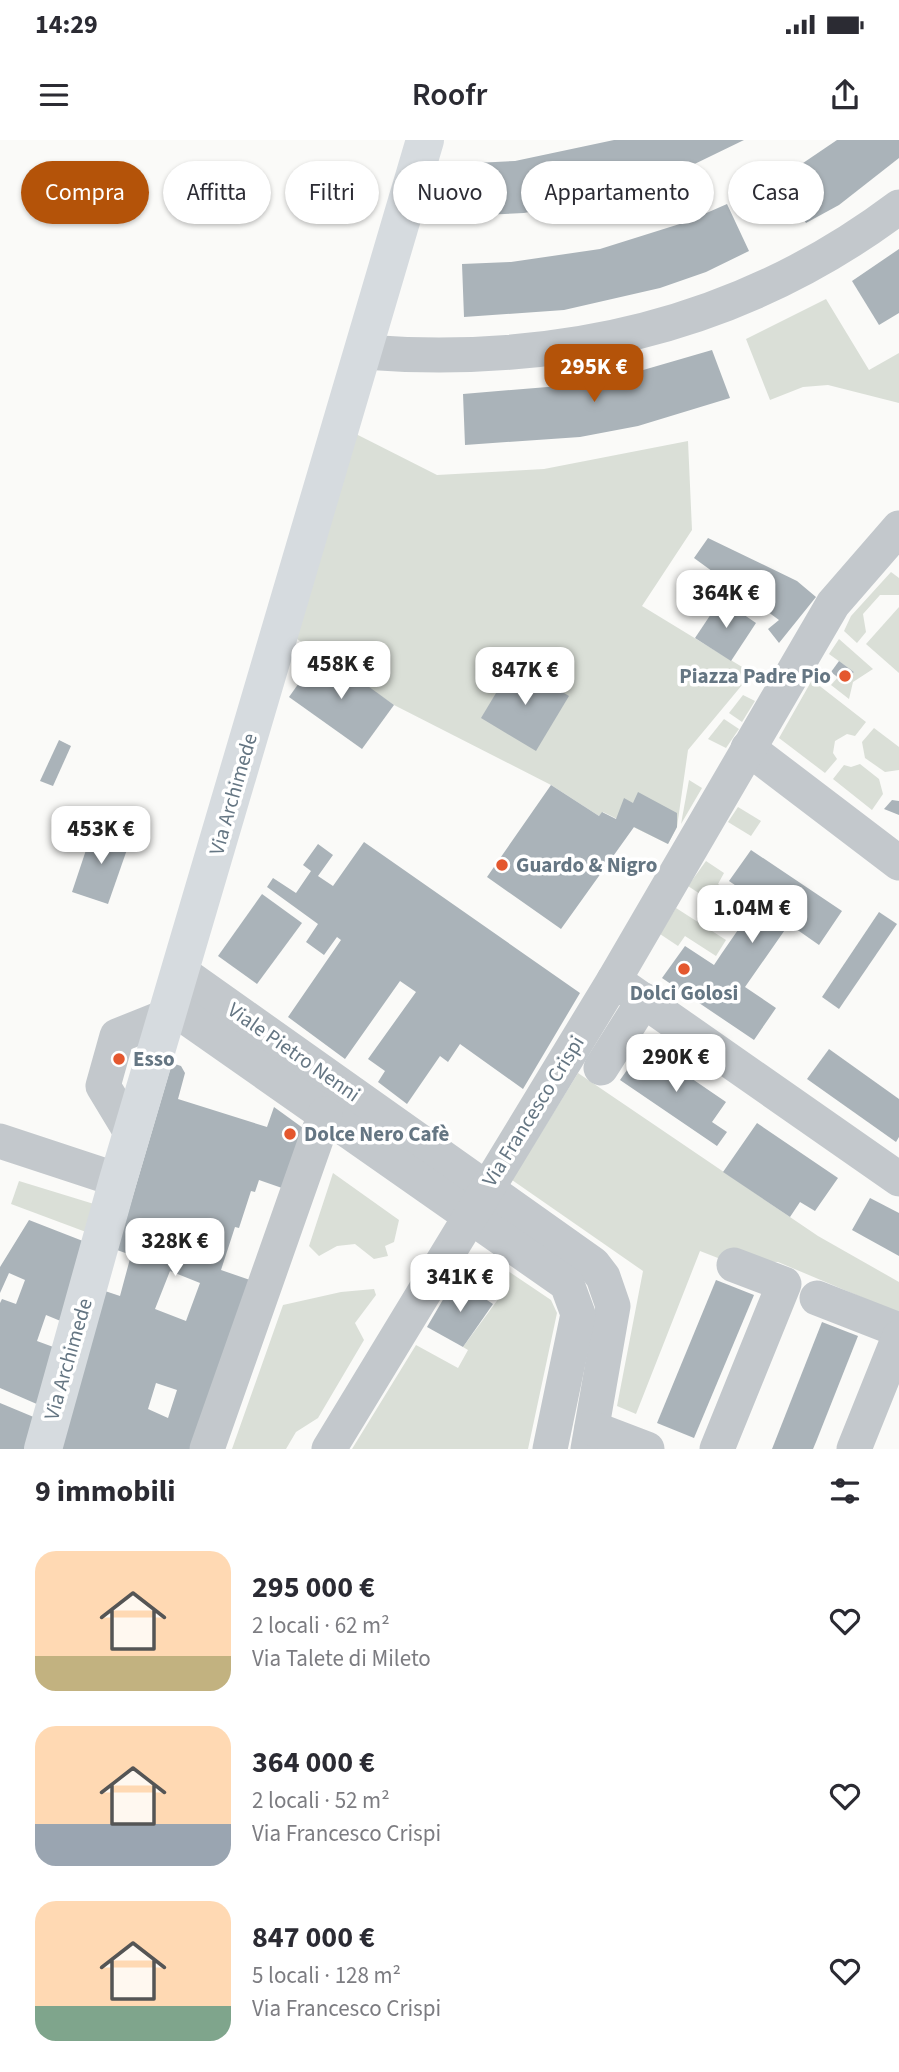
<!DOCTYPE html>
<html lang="it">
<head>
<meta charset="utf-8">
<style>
	body { margin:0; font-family:"Source Sans 3",sans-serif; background:#f2f2f3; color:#2b2b33; height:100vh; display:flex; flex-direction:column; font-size:26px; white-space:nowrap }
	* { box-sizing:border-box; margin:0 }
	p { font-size:23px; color:#7c7c81 }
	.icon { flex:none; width:38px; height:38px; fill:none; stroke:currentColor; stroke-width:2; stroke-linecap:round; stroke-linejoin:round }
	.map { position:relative; height:1309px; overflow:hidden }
	.panel { display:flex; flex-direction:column; background:#fff; flex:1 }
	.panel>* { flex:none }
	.guide { position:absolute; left:21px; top:21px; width:858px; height:63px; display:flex; gap:14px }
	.price { position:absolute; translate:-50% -60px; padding:0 16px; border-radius:14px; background:#fff; color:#222; font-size:23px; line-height:46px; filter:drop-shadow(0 2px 4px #0008) }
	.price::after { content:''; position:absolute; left:50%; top:42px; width:21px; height:16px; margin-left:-10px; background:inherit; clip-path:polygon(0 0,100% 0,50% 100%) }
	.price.on { background:#b45309; color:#fff }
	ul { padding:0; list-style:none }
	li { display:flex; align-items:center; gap:21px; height:175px; padding:0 35px }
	li span { display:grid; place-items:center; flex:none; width:196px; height:140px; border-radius:21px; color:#555 }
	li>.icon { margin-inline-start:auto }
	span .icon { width:84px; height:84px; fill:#fffc; stroke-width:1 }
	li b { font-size:30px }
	h2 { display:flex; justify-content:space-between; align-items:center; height:84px; padding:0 35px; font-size:30px }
	.tag { padding:0 24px; border-radius:32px; background:#fff; box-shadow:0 2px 5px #0004; font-size:24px; line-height:63px }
	.tag.on { background:#b45309; color:#fff }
	.status { display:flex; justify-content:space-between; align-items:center; height:49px; padding:0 35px; background:#fff; direction:ltr }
	.status svg { height:19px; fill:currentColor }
	header { display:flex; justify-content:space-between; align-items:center; height:91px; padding:0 35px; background:#fff; font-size:32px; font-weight:600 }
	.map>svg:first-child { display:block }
	.green { fill:#dadfd7 }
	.building { fill:#aab3b9; fill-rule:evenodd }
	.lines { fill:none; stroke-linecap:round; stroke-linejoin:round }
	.minor { stroke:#c3c8cc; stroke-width:35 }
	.major { stroke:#d6dbdf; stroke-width:38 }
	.poi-dot { fill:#e4572e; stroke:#fff; stroke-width:2.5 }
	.labels { text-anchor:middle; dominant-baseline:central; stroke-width:7; stroke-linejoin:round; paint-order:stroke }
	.poi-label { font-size:21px; font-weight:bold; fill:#657683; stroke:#fff; text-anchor:start }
	.street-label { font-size:21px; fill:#657683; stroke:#fff }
</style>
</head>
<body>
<div class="status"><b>14:29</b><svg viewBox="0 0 49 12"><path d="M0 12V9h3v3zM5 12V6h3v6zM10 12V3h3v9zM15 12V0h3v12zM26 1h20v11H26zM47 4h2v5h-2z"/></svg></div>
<header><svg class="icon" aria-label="menu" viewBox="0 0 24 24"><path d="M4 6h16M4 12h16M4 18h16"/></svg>Roofr<svg class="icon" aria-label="share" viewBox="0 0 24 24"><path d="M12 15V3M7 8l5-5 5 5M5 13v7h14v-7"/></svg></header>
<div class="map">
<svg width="899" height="1309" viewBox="0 0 899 1309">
	<rect width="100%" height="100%" fill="#fafaf8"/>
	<g class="green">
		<polygon points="826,159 869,230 899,213 899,263 828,245 803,247 770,260 746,199"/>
		<polygon points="354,293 437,335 544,329 688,301 692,390 642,466 752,533 688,610 677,687 668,704 603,672 599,676 551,645 394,565 294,497"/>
		<polygon points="891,432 899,438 899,455 880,455 863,474 866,492 857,503 844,491 851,476"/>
		<polygon points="899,467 899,533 866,504"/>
		<polygon points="839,499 873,529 853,542 849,559 831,545 838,537 846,543 854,532 829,514"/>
		<polygon points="812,540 866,582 855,596 847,594 835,601 833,613 837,619 825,633 779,598"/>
		<polygon points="743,555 755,561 742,582 729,573"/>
		<polygon points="724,579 739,589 726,608 708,599"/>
		<polygon points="874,588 899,607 899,630 885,632 865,618 862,602"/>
		<polygon points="860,624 879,639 883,654 872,670 833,639 844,625 851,627"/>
		<polygon points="689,640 702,648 681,684"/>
		<polygon points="738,667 761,681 751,696 728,682"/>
		<polygon points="706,721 724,733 718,744 748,764 738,779 688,746"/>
		<polygon points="676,768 726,800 716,816 685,796 678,806 660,794"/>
		<polygon points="578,933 818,1096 899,1142 899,1173 778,1122 723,1120 700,1111 636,1274 617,1266 643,1131 512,1040"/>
		<polygon points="333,1033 399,1080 394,1102 385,1106 388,1116 374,1119 355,1104 337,1106 319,1116 309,1106"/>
		<polygon points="19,1041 94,1064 86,1092 11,1064"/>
		<polygon points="508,1131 551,1160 557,1173 528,1309 352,1309 416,1205 458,1228 468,1210 463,1207 499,1158"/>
		<polygon points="374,1149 376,1155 355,1183 364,1200 318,1278 296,1292 286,1309 232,1309 283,1165 341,1152"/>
	</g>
	<g class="building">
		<polygon points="614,0 744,0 676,33 600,58 524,73 438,77 436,25 515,21"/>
		<polygon points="837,0 899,0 899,18 839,65 806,83 778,40"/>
		<polygon points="727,64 749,111 706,132 660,148 564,170 464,177 462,124 511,122 600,109 686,82"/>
		<polygon points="899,109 899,173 879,185 852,141"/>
		<polygon points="712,210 730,258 638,286 580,297 465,305 463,254 572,245 626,235"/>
		<polygon points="708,398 797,441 816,457 779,503 768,489 779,480 694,418"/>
		<polygon points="721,459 756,483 731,521 695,498"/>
		<polygon points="321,512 394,565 362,609 289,557"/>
		<polygon points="839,521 854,532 845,543 831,532"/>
		<polygon points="514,523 569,556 536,611 481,578"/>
		<polygon points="59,600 71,606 53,646 40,641"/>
		<polygon points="551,645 599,676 602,672 616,679 624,658 633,663 638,652 677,673 677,687 668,704 634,687 561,789 487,737"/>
		<polygon points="892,660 899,661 899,675 884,669"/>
		<polygon points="93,689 130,701 108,764 72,752"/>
		<polygon points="364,702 580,853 523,949 460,904 448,922 440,916 407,964 378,942 385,931 368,919 416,852 400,841 345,919 288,877 341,800 337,797 324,815 306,802 318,784 267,747 273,738 296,753 311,731 303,725 318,704 333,715 318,736 333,746"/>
		<polygon points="751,710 842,771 819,805 789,784 745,847 776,868 754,900 662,838 685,806 714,825 722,813 758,761 729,741"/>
		<polygon points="262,754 302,783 257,844 218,816"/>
		<polygon points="879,772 897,784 839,869 822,857"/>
		<polygon points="644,906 726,962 712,982 727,992 717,1006 620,940"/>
		<polygon points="829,909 899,959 899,997 896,1002 807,939"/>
		<path d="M172,923L181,926L185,933L178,959L267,987L274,967L303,988L282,1048L259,1040L255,1052L251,1051L239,1088L235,1087L221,1130L250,1140L191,1309H59L105,1151L120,1156L131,1115L117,1110ZM170,1131L200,1143L186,1181L155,1169ZM156,1243L177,1250L168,1278L148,1269Z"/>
		<polygon points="757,983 838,1038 815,1071 800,1062 790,1077 723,1032"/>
		<polygon points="870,1058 899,1073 899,1116 852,1090"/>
		<polygon points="29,1080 88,1103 63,1182 46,1175 37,1201 56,1208 39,1265 0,1248 0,1163 2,1159 16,1164 25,1140 9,1133 0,1153 0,1127"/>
		<polygon points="455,1139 493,1164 463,1207 427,1187"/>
		<polygon points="716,1140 754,1155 694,1298 657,1283"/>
		<polygon points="822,1182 858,1196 816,1302 813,1309 772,1309"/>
		<polygon points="0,1263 36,1278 27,1309 0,1309"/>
	</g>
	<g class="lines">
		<g class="minor">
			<path d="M363,212C558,227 741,186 899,67"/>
			<polyline points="748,608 899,723"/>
			<polyline points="181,832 593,1124 603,1137 613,1166 588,1309"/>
			<polyline points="614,840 899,1039"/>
			<polyline points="170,866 567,1144 578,1174 550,1309"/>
			<polyline points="601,928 644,860"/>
			<polyline points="132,994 103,946 117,896 167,876"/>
			<polyline points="0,1001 118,1040"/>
			<polyline points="817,1158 899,1190"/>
			<polyline points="592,1288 647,1309"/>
			<polyline points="207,1309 325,974"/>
			<polyline points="329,1309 614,840 833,464 899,388"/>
			<polyline points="717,1309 784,1144 734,1125"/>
			<polyline points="854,1309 899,1197"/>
		</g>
		<polyline class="major" points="43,1309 118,1040 425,0"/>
	</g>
	<g class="poi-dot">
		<circle cx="845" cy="536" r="7"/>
		<circle cx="502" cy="725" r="7"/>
		<circle cx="684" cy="829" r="7"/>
		<circle cx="119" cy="919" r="7"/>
		<circle cx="290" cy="994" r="7"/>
	</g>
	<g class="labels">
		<g class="poi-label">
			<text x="831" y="536" text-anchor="end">Piazza Padre Pio</text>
			<text x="516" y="725">Guardo &amp; Nigro</text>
			<text x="684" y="853" text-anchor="middle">Dolci Golosi</text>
			<text x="133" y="919">Esso</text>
			<text x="304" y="994">Dolce Nero Cafè</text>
		</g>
		<g class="street-label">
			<text transform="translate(233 654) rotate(-74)">Via Archimede</text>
			<text transform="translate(294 912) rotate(35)">Viale Pietro Nenni</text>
			<text transform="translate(533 971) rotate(-58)">Via Francesco Crispi</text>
			<text transform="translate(68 1219) rotate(-74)">Via Archimede</text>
		</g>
	</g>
</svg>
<b class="price on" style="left:594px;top:264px">295K €</b>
<b class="price" style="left:726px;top:490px">364K €</b>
<b class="price" style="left:341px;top:561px">458K €</b>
<b class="price" style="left:525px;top:567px">847K €</b>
<b class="price" style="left:101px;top:726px">453K €</b>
<b class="price" style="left:752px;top:805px">1.04M €</b>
<b class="price" style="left:676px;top:954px">290K €</b>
<b class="price" style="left:175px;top:1138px">328K €</b>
<b class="price" style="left:460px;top:1174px">341K €</b>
<div class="guide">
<a class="tag on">Compra</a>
<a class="tag">Affitta</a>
<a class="tag">Filtri</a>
<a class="tag">Nuovo</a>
<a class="tag">Appartamento</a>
<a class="tag">Casa</a>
</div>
</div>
<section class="panel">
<h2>9 immobili<svg class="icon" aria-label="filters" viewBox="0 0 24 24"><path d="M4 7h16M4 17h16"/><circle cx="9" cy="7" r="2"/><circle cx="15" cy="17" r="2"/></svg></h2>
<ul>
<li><span style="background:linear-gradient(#ffd9b3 75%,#c2b280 0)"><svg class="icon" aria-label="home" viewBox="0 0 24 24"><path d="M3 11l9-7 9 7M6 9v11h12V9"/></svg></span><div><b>295 000 €</b><p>2 locali · 62 m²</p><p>Via Talete di Mileto</p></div><svg class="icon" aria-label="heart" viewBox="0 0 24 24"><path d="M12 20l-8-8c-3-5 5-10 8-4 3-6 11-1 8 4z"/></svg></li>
<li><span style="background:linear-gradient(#ffd9b3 70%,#9aa5b1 0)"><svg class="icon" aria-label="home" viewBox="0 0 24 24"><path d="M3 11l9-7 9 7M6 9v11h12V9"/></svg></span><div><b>364 000 €</b><p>2 locali · 52 m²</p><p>Via Francesco Crispi</p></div><svg class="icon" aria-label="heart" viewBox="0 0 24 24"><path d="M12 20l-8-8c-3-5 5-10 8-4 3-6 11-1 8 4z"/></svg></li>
<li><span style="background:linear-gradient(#ffd9b3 75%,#7fa58c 0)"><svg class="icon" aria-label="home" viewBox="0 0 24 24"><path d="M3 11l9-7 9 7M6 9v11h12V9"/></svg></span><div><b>847 000 €</b><p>5 locali · 128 m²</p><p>Via Francesco Crispi</p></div><svg class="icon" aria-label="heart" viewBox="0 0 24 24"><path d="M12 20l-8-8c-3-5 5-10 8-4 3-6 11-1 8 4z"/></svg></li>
</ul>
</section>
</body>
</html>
